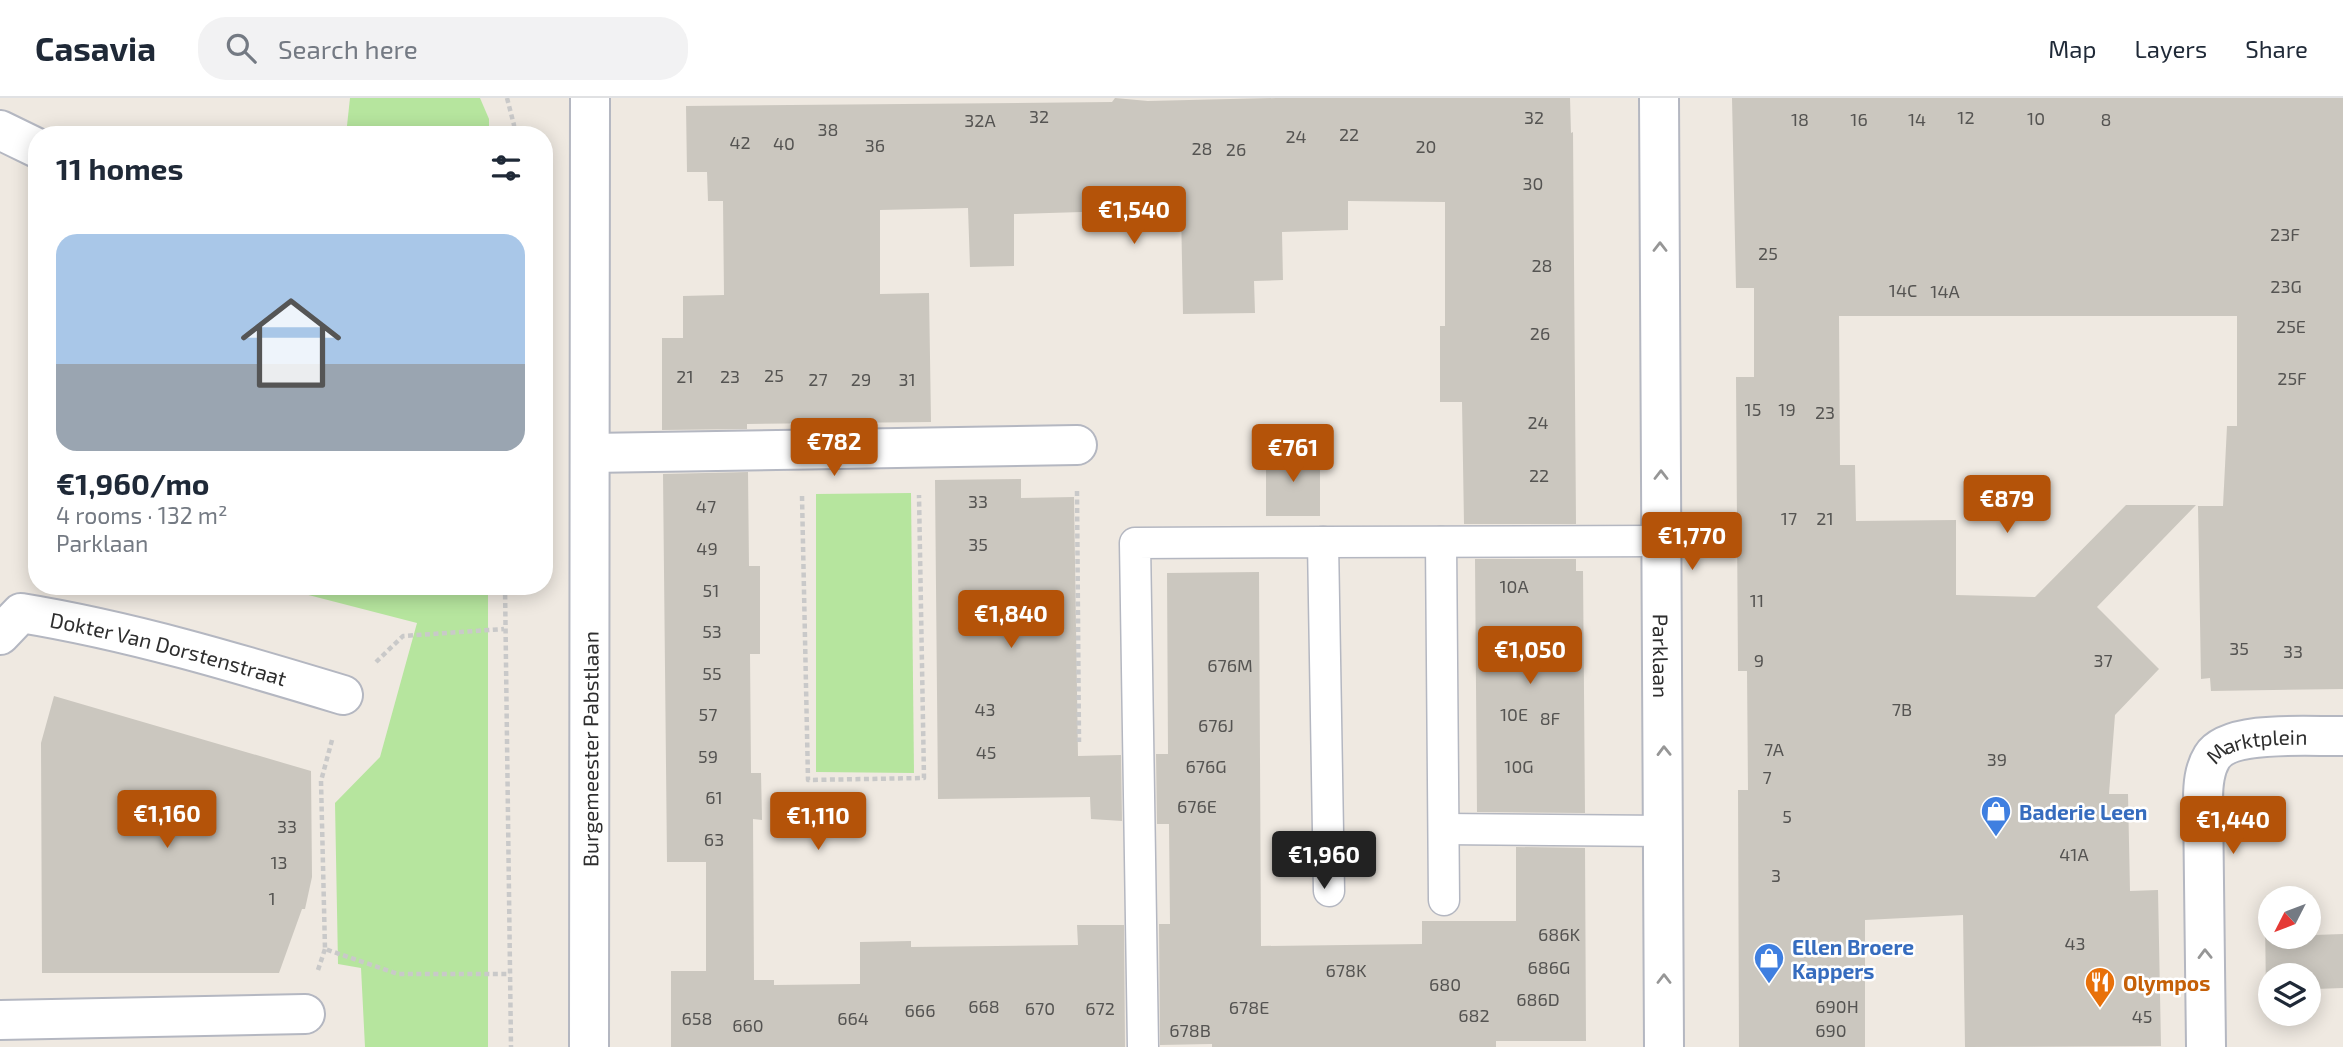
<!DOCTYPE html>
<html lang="en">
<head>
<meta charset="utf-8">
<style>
	body { margin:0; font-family:"Exo 2",sans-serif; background:#f2f2f3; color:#1f2937; height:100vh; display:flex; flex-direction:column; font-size:26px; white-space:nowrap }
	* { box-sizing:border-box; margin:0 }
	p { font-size:23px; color:#747a83 }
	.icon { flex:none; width:38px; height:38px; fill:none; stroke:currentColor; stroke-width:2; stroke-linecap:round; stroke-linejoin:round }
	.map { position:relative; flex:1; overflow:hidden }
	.sheet { position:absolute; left:28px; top:28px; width:525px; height:469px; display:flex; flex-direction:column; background:#fff; border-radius:28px; box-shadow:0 4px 18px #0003 }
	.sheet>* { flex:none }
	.needle { width:46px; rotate:228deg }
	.fabs { position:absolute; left:2258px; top:788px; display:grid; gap:14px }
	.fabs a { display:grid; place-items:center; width:63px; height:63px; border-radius:50%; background:#fff; box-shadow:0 4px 18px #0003; font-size:35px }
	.price { position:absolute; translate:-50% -60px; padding:0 16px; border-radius:7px; background:#b45309; color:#fff; font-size:23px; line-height:46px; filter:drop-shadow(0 2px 4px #0008) }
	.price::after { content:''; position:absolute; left:50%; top:42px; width:21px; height:16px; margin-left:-10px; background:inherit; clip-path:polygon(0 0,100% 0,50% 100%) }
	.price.current { background:#222; color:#fff }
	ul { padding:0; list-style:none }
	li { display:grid; align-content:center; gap:14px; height:371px; padding:0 28px }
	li+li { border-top:2px solid #e0e1e3 }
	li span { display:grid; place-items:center; height:217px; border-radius:21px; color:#555 }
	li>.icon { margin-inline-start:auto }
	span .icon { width:126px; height:126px; fill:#fffc; stroke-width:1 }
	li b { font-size:30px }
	h2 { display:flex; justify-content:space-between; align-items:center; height:84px; padding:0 28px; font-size:30px }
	header { display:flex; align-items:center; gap:42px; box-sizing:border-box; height:98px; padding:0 35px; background:#fff; border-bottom:2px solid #e0e1e3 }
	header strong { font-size:33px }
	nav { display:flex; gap:38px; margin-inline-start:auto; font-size:24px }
	.search { width:490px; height:63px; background:#f2f2f3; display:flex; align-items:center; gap:18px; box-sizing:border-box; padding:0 24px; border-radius:28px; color:#747a83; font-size:26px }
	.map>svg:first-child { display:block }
	.green { fill:#b6e59e }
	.building { fill:#cbc7bf }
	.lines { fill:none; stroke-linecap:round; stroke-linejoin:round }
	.lane-casing { stroke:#b4b7c1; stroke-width:33 }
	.street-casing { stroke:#b4b7c1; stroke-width:42 }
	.secondary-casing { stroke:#b4b7c1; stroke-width:42 }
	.path { stroke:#c9c9c9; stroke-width:4.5; stroke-dasharray:5 3.5; stroke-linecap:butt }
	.lane { stroke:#fff; stroke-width:30 }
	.street { stroke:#fff; stroke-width:38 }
	.secondary { stroke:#fff; stroke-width:38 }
	.oneway { stroke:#969696 }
	.labels { text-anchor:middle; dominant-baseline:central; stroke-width:5; stroke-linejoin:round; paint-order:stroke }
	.number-label { font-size:18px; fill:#555452 }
	.street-label { font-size:21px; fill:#2e2e2e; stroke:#fff }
	.shop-label { font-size:21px; font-weight:bold; fill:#366cbe; stroke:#fff; text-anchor:start }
	.food-label { font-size:21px; font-weight:bold; fill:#c56008; stroke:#fff; text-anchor:start }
</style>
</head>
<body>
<header>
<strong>Casavia</strong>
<div class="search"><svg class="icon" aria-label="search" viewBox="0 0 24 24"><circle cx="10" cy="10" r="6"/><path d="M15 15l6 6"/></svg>Search here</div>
<nav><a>Map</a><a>Layers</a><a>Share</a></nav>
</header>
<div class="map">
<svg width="2343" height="949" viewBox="0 0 2343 949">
	<rect width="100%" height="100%" fill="#efe9e1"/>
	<g class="green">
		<polygon points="350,0 480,0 489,21 489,37 346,37"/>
		<polygon points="911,395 914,675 816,674 816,396"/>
		<polygon points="290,488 488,488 488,949 365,949 361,870 338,866 335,705 380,659 417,525 289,492"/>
	</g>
	<g class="building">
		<polygon points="1115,0 1148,3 1276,0 1570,0 1571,35 1573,34 1576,426 1464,426 1462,304 1440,304 1440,228 1445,228 1445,104 1348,103 1348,132 1282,134 1283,182 1254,183 1255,215 1183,216 1181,111 1014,116 1014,168 970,169 968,110 880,112 880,196 929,195 931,324 747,326 747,331 662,332 662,240 683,240 683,198 724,197 723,103 708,103 707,74 687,74 686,8 1112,4"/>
		<polygon points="1732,0 2343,0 2343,591 2211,593 2210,580 2201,581 2198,408 2223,408 2227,328 2237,328 2237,218 1839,218 1840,367 1855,367 1856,423 1956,422 1956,497 2035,499 2126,407 2196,407 2097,509 2159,571 2115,617 2109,696 2128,696 2130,793 2158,792 2161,948 1965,949 1963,817 1865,822 1865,949 1739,949 1738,692 1748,692 1747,573 1738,573 1736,279 1754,279 1754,190 1736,190"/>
		<rect x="1266" y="353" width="54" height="65"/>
		<polygon points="748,374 749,468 760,468 760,556 750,556 751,675 761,675 762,722 753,721 754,882 774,882 774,887 860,886 860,844 911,843 911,849 1078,847 1077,827 1124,827 1125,949 671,949 671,873 706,873 706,764 667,764 663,376"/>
		<polygon points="1021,381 1021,400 1074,399 1078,658 1121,657 1122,723 1091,721 1090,699 938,701 935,382"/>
		<polygon points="1475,461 1576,461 1576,473 1583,473 1585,715 1477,714"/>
		<polygon points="1259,474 1261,848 1422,846 1422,823 1516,823 1516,749 1585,750 1586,943 1496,943 1496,949 1212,949 1212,946 1160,947 1159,826 1170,826 1169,726 1157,726 1156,656 1168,656 1167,475"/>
		<polygon points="54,598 311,673 312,779 305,811 302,811 279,875 42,875 41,645"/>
		<polygon points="2270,817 2270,838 2308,838 2308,817 2314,817 2314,837 2343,836 2343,890 2315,891 2316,898 2308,898 2308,877 2270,877 2270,899 2266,899 2265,818"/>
	</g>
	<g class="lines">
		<g class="lane-casing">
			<g id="lane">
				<polyline points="1323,444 1662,443"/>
				<polyline points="1441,444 1444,802"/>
				<polyline points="1444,731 1664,733"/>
				<polyline points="1143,949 1135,445 1323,444 1329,793"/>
			</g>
		</g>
		<g class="street-casing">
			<g id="street">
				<path id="s1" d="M1659,0L1664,949"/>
				<polyline points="0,32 37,50"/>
				<polyline points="590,355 1077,347"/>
				<path id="s2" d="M0,537L21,515C131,533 237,565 343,597"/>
				<polyline points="0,922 305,916"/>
				<path id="s3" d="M2206,949L2203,702C2203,687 2204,672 2212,659C2229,631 2313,639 2343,638"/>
			</g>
		</g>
		<g class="secondary-casing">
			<g id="secondary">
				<path id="s4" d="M589,949L590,0"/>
			</g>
		</g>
		<g class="path">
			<polyline points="507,0 514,27 514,37"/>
			<polyline points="1077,393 1079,644"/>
			<polyline points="802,398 808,682 924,680 919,397"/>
			<polyline points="505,488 511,949"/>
			<polyline points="376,564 403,538 504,531"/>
			<polyline points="332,642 321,683 325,851 398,876 510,876"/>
			<polyline points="318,872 325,851"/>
		</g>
		<use href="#lane" class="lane"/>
		<use href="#street" class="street"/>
		<use href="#secondary" class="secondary"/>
	</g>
	<defs><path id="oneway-chevron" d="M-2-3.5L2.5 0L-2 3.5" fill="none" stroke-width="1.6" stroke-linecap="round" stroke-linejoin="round" transform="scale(1.75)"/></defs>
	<g class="oneway">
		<use href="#oneway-chevron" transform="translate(1660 149) rotate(-90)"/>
		<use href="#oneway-chevron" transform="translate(1661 377) rotate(-90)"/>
		<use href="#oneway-chevron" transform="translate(1664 653) rotate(-91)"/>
		<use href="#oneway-chevron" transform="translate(2205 856) rotate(-91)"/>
		<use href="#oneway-chevron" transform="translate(1664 881) rotate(-90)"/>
	</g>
	<defs>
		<g id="shop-pin" transform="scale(1.575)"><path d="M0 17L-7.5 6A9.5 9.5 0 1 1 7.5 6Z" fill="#3f7fe0" stroke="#fff"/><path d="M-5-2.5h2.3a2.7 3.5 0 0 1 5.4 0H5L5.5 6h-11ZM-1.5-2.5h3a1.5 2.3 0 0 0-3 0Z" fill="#fff"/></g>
		<g id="restaurant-pin" transform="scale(1.575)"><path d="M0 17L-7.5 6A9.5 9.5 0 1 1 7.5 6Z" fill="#e8710a" stroke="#fff"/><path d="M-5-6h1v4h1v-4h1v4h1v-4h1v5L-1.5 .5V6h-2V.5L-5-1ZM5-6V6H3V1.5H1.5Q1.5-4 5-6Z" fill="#fff"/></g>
	</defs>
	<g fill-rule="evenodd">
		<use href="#shop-pin" x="1996" y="713"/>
		<use href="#shop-pin" x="1769" y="860"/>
		<use href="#restaurant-pin" x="2100" y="884"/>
	</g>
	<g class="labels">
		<g class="number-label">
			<text x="1039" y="18">32</text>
			<text x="1534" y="19">32</text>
			<text x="1966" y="19">12</text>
			<text x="2036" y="20">10</text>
			<text x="1800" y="21">18</text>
			<text x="1859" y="21">16</text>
			<text x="1917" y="21">14</text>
			<text x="2106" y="21">8</text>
			<text x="980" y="22">32A</text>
			<text x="828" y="31">38</text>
			<text x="1349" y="36">22</text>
			<text x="1296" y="38">24</text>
			<text x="740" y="44">42</text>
			<text x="784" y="45">40</text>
			<text x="875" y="47">36</text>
			<text x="1426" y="48">20</text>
			<text x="1202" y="50">28</text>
			<text x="1236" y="51">26</text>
			<text x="1533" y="85">30</text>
			<text x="2285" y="136">23F</text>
			<text x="1768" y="155">25</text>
			<text x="1542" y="167">28</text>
			<text x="2286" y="188">23G</text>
			<text x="1903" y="192">14C</text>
			<text x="1945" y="193">14A</text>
			<text x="2291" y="228">25E</text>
			<text x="1540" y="235">26</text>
			<text x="774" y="277">25</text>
			<text x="685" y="278">21</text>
			<text x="730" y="278">23</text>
			<text x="2292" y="280">25F</text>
			<text x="818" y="281">27</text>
			<text x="861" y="281">29</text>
			<text x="907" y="281">31</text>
			<text x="1753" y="311">15</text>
			<text x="1787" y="311">19</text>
			<text x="1825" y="314">23</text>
			<text x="1538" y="324">24</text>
			<text x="1539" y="377">22</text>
			<text x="978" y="403">33</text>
			<text x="706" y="408">47</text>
			<text x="1789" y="420">17</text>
			<text x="1825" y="420">21</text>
			<text x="978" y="446">35</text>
			<text x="707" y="450">49</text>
			<text x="1514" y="488">10A</text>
			<text x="711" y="492">51</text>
			<text x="1757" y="502">11</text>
			<text x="712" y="533">53</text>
			<text x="2239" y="550">35</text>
			<text x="2293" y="553">33</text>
			<text x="1759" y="562">9</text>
			<text x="2103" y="562">37</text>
			<text x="1230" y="567">676M</text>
			<text x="712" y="575">55</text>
			<text x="985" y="611">43</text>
			<text x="1902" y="611">7B</text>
			<text x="708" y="616">57</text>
			<text x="1514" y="616">10E</text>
			<text x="1550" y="620">8F</text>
			<text x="1216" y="627">676J</text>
			<text x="1774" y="651">7A</text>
			<text x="986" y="654">45</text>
			<text x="708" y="658">59</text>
			<text x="1997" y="661">39</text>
			<text x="1206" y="668">676G</text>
			<text x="1519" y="668">10G</text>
			<text x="1767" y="679">7</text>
			<text x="714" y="699">61</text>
			<text x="1197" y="708">676E</text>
			<text x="1787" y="718">5</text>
			<text x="287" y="728">33</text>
			<text x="714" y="741">63</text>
			<text x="2074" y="756">41A</text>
			<text x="279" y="764">13</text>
			<text x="1776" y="777">3</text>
			<text x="272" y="800">1</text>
			<text x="1559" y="836">686K</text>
			<text x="2075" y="845">43</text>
			<text x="1549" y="869">686G</text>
			<text x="1346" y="872">678K</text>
			<text x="1445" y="886">680</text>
			<text x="1538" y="901">686D</text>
			<text x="984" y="908">668</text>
			<text x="1837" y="908">690H</text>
			<text x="1249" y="909">678E</text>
			<text x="1040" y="910">670</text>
			<text x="1100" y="910">672</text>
			<text x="920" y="912">666</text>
			<text x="1474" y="917">682</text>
			<text x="2142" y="918">45</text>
			<text x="697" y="920">658</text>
			<text x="853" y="920">664</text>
			<text x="748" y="927">660</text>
			<text x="1190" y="932">678B</text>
			<text x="1831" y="932">690</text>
		</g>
		<g class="street-label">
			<text stroke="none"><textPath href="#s2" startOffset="182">Dokter Van Dorstenstraat</textPath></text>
			<text stroke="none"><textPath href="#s1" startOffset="558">Parklaan</textPath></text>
			<text stroke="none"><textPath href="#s4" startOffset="298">Burgemeester Pabstlaan</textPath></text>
			<text stroke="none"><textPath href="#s3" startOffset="340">Marktplein</textPath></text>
		</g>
		<g class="shop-label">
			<text x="2019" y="713">Baderie Leen</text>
			<text x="1792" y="848">Ellen Broere<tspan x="1792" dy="24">Kappers</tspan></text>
		</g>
		<g class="food-label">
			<text x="2123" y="884">Olympos</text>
		</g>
	</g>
</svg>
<div class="fabs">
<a><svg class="needle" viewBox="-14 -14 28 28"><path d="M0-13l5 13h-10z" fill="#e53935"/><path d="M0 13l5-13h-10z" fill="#747a83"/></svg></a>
<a><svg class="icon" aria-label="layers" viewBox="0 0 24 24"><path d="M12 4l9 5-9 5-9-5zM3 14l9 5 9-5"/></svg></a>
</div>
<b class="price" style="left:1134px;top:148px">€1,540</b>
<b class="price" style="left:834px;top:380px">€782</b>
<b class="price" style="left:1293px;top:386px">€761</b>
<b class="price" style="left:2007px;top:437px">€879</b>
<b class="price" style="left:1692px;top:474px">€1,770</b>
<b class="price" style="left:1011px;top:552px">€1,840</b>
<b class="price" style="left:1530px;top:588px">€1,050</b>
<b class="price" style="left:167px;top:752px">€1,160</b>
<b class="price" style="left:818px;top:754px">€1,110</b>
<b class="price" style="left:2233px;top:758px">€1,440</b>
<b class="price current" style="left:1324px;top:793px">€1,960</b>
<section class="sheet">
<h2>11 homes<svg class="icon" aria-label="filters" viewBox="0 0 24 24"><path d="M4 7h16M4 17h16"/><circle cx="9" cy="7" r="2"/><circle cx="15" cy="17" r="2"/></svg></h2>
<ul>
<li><span style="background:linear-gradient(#a9c7e8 60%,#9aa5b1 0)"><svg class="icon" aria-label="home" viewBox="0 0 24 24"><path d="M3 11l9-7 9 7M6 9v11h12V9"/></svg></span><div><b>€1,960/mo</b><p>4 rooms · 132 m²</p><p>Parklaan</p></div></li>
</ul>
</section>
</div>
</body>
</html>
